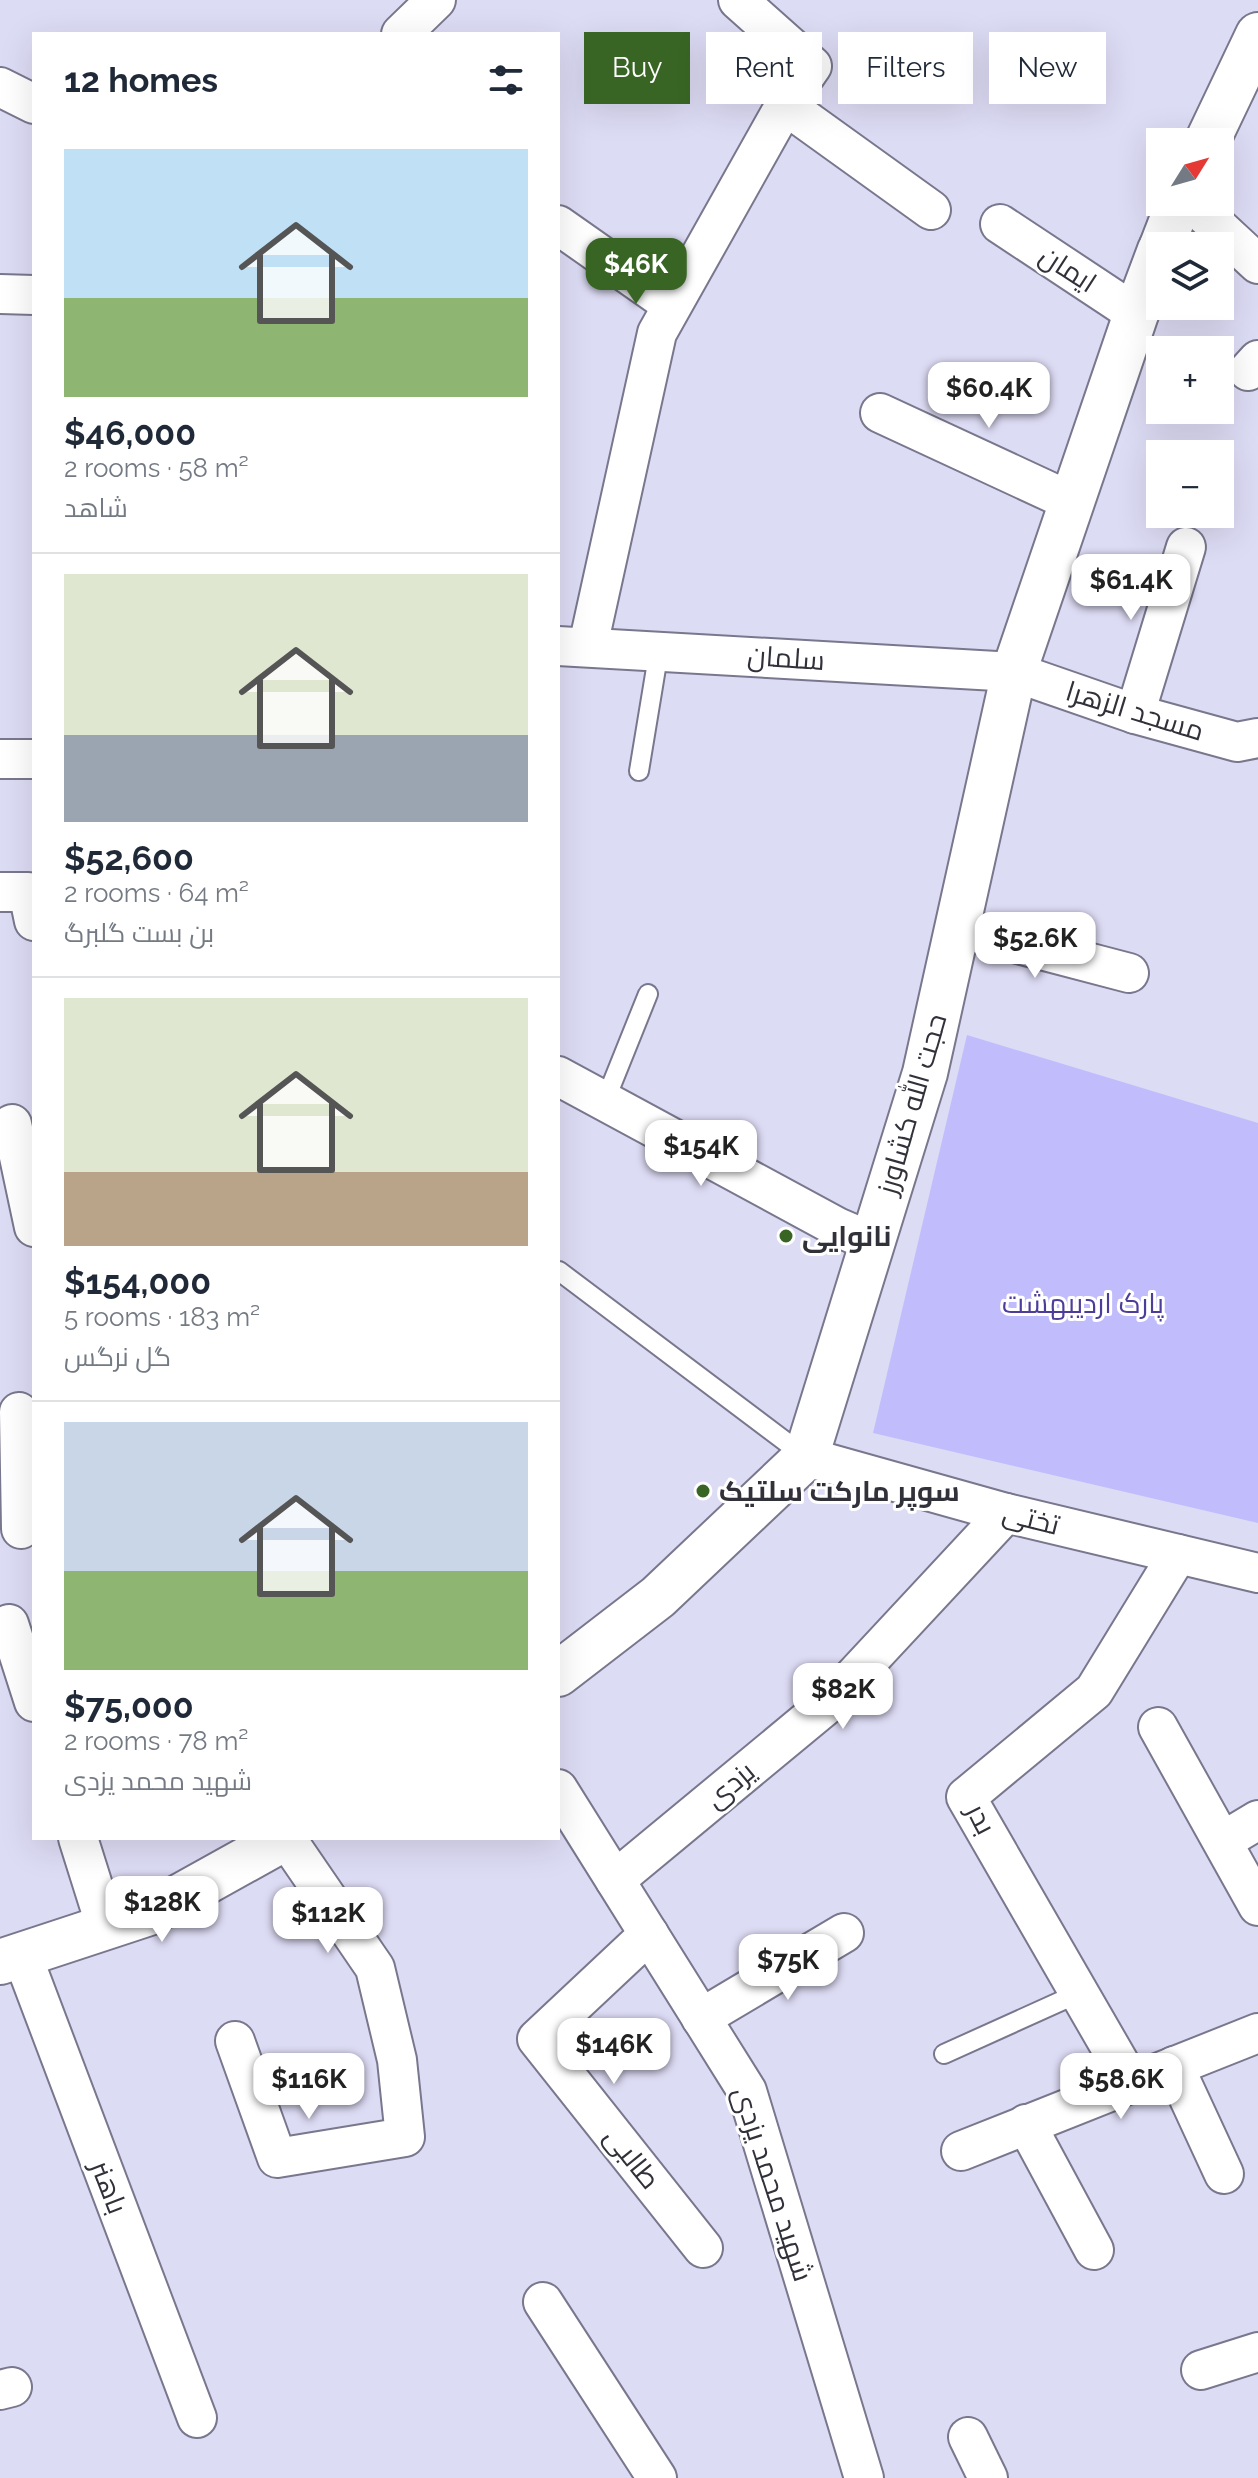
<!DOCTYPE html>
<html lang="en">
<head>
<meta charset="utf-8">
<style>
	body { margin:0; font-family:Raleway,Cairo,sans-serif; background:#f6f6f7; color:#1f2937; height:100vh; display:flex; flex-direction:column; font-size:30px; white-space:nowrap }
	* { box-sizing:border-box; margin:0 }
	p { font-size:26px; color:#747a83 }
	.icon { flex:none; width:44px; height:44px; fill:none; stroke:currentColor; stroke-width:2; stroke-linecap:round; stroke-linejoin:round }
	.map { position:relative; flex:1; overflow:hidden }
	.details { position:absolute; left:32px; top:32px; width:528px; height:1808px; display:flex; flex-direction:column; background:#fff; border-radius:0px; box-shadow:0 8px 32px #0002 }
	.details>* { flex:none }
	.hud { position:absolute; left:584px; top:32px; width:554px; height:72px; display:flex; gap:16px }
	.needle { width:52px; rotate:53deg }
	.tools { position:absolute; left:1146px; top:128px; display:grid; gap:16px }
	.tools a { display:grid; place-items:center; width:88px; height:88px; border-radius:0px; background:#fff; box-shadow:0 8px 32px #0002; font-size:40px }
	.price { position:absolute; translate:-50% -68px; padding:0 18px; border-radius:16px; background:#fff; color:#222; font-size:26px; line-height:52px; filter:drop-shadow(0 2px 4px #0008) }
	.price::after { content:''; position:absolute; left:50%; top:48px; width:24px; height:18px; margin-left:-12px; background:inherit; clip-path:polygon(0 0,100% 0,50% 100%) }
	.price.current { background:#386523; color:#fff }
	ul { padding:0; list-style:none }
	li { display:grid; align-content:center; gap:16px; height:424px; padding:0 32px }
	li+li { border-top:2px solid #e0e1e3 }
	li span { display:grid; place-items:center; height:248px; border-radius:0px; color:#555 }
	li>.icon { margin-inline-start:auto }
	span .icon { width:144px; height:144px; fill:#fffc; stroke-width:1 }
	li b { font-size:34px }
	h2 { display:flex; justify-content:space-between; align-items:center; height:96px; padding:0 32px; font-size:34px }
	.pill { padding:0 28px; border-radius:0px; background:#fff; box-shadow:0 8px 32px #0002; font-size:28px; line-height:72px }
	.pill.current { background:#386523; color:#fff }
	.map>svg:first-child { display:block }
	.green { fill:#c1bdfc }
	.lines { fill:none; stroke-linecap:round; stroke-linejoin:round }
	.service-casing { stroke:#78778d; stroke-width:22 }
	.minor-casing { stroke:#78778d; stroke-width:42 }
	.tertiary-casing { stroke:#78778d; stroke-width:48 }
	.service { stroke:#fff; stroke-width:18 }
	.minor { stroke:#fff; stroke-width:38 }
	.tertiary { stroke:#fff; stroke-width:44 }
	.poi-dot { fill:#386523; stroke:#fff; stroke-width:3 }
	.labels { text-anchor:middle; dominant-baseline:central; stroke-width:6; stroke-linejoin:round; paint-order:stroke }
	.street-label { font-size:28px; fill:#31313a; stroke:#fff }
	.poi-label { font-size:28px; font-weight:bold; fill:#31313a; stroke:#fff; text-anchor:start }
	.park-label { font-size:28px; fill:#4d3c9a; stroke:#fff }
</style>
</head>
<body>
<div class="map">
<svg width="1258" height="2478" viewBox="0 0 1258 2478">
	<rect width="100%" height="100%" fill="#dddcf5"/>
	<polygon class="green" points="967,1035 1258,1123 1258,1523 873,1433"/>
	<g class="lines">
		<g class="service-casing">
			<g id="service">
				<polyline points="639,771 659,650"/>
				<polyline points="605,1101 648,994"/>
				<polyline points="559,1271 806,1457"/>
				<polyline points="944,2054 1079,1993"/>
			</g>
		</g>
		<g class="minor-casing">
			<g id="minor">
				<polyline points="401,34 436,0"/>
				<polyline points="0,87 34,104"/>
				<polyline points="785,105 931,210"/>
				<polyline points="1191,202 1258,264"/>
				<polyline points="1000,224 1136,314"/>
				<polyline points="558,225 672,305"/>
				<polyline points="0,294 34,295"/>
				<polyline points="1248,371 1258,360"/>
				<polyline points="880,413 1072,502"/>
				<polyline points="558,646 1014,672 1135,714 1237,742 1258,738"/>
				<polyline points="588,646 657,333 785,105 812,66 738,0"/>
				<polyline points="1135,714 1186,547"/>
				<polyline points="0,759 34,759"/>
				<polyline points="0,892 28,892 34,921"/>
				<polyline points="957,928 1129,973"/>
				<polyline points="558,1076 837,1227 872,1242"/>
				<polyline points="12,1124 34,1227"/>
				<polyline points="19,1412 21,1529"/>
				<polyline points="806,1457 1006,1513 1258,1573"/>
				<polyline points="9,1624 34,1702"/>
				<polyline points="1158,1727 1258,1906"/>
				<polyline points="558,1789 747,2091 864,2478"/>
				<polyline points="78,1838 106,1927"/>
				<polyline points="1223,1841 1258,1820"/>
				<polyline points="615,1880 830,1702 1006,1513"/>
				<polyline points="649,1934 537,2039 703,2248"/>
				<polyline points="22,1955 197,2418"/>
				<polyline points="701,2018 844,1933"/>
				<polyline points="235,2041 277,2158 405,2137 397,2060 375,1968 286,1838"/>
				<polyline points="1174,2066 1224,2174"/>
				<polyline points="1131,2083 966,1797 1094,1691 1178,1554"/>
				<polyline points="1026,2124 1094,2250"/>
				<polyline points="961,2151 1258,2033"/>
				<polyline points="543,2302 657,2478"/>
				<polyline points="1201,2370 1258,2352"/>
				<polyline points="0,2390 12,2387"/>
				<polyline points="968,2437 988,2478"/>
			</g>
		</g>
		<g class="tertiary-casing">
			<g id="tertiary">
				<polyline points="1207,142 1258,35"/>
				<polyline points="1162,246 1179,202"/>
				<polyline points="558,1674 658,1597 806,1457 925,1073 1014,672 1136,314 1160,250"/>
				<polyline points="0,1962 152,1912 285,1838"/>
			</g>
		</g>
		<use href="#service" class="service"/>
		<use href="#minor" class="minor"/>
		<use href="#tertiary" class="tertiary"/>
	</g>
	<g class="poi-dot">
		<circle cx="786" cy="1236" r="8"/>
		<circle cx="703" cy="1491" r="8"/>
	</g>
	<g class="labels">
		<g class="street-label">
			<text transform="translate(1068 269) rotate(33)">ایمان</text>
			<text transform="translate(786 658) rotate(4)">سلمان</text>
			<text transform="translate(1135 711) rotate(17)">مسجد الزهرا</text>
			<text transform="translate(912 1104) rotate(-74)">حجت الله کشاورز</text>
			<text transform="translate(1031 1519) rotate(14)">تختی</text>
			<text transform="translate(730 1785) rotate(-40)">یزدی</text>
			<text transform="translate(981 1819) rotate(63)">بدر</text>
			<text transform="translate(632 2158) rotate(51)">طالبی</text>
			<text transform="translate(773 2184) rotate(72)">شهید محمد یزدی</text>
			<text transform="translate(109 2187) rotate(69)">باهنر</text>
		</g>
		<g class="poi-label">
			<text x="802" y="1236">نانوایی</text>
			<text x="719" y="1491">سوپر مارکت سلتیک</text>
		</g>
		<g class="park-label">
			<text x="1083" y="1303">پارک اردیبهشت</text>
		</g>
	</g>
</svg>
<div class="tools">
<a><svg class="needle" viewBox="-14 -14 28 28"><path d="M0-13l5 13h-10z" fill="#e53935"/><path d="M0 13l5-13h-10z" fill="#747a83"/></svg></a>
<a><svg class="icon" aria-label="layers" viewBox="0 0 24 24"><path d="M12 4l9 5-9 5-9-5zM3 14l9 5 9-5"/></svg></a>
<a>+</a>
<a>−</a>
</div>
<b class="price current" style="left:636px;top:306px">$46K</b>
<b class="price" style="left:989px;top:430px">$60.4K</b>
<b class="price" style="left:1131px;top:622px">$61.4K</b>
<b class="price" style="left:1035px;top:980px">$52.6K</b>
<b class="price" style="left:701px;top:1188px">$154K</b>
<b class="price" style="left:843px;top:1731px">$82K</b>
<b class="price" style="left:162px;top:1944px">$128K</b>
<b class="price" style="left:328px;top:1955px">$112K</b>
<b class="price" style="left:788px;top:2002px">$75K</b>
<b class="price" style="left:614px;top:2086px">$146K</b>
<b class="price" style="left:309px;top:2121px">$116K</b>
<b class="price" style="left:1121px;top:2121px">$58.6K</b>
<div class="hud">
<a class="pill current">Buy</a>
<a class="pill">Rent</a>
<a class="pill">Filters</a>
<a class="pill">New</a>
</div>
<section class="details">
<h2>12 homes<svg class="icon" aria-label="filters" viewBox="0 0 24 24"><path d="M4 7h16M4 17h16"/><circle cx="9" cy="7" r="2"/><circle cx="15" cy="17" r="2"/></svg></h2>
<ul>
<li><span style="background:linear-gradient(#bfe0f5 60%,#8fb573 0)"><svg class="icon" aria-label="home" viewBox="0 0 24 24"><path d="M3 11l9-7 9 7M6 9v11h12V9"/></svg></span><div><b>$46,000</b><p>2 rooms · 58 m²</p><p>شاهد</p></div></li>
<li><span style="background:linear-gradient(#dfe7d0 65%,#9aa5b1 0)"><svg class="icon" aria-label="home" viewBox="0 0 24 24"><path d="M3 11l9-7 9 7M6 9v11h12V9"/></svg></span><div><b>$52,600</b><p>2 rooms · 64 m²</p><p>بن بست گلبرگ</p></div></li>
<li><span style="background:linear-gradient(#dfe7d0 70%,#b9a48a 0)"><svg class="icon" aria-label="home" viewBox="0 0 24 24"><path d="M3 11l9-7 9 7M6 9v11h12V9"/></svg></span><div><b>$154,000</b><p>5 rooms · 183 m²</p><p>گل نرگس</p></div></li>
<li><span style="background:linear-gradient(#c9d6e8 60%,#8fb573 0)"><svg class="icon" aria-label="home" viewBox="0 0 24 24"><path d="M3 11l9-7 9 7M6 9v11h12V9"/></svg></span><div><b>$75,000</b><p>2 rooms · 78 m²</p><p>شهید محمد یزدی</p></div></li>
</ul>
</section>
</div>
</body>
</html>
